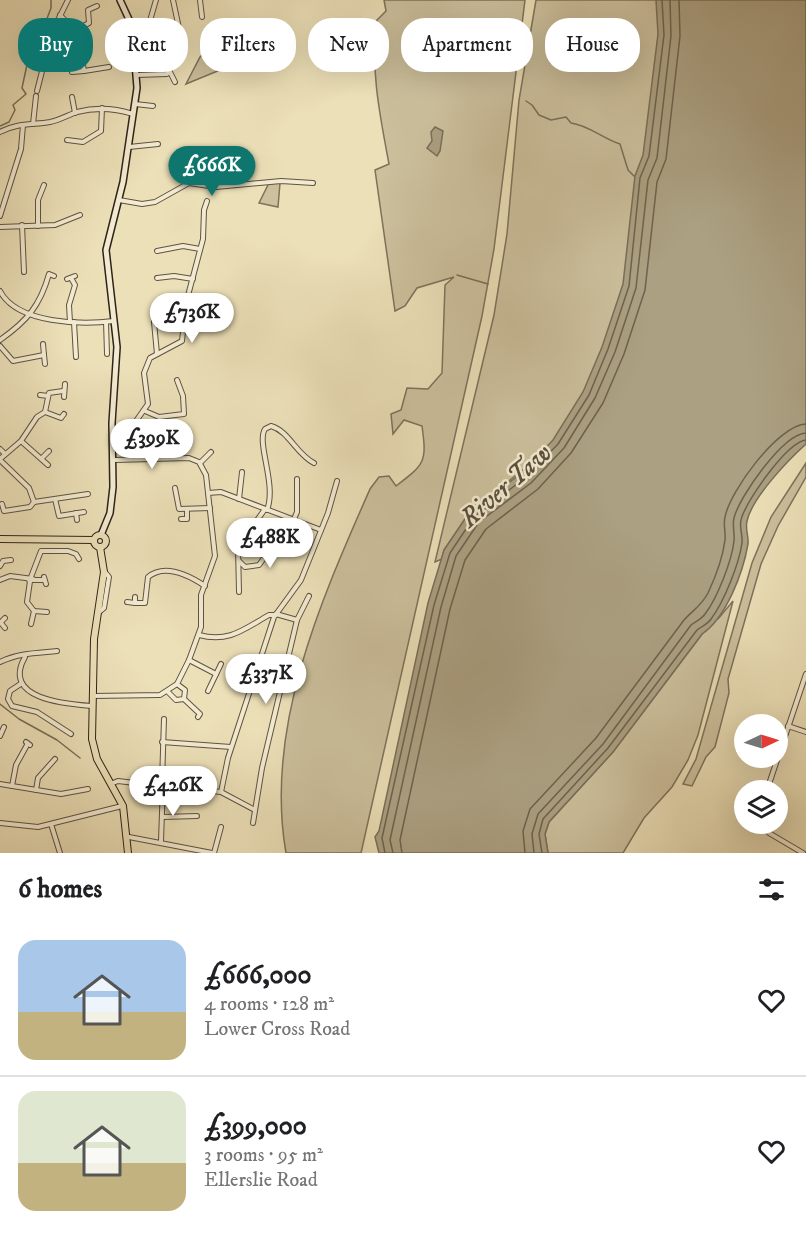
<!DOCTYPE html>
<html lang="en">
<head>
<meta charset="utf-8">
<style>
	body { margin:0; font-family:"IM FELL DW Pica",serif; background:#f2f2f2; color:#202124; height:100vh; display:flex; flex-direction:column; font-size:22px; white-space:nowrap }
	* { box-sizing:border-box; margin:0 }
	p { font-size:20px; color:#757577 }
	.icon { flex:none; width:33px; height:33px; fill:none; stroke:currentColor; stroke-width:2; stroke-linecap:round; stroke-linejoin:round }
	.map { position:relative; height:853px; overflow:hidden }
	.side { display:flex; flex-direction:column; background:#fff; flex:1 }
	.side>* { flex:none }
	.top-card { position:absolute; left:18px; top:18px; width:771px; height:54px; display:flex; gap:12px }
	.needle { width:39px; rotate:86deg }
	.fabs { position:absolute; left:734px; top:714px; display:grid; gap:12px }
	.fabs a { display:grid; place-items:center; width:54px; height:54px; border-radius:50%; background:#fff; box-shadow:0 6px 24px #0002; font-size:30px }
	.price { position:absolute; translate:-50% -51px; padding:0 14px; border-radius:21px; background:#fff; color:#222; font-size:20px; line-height:39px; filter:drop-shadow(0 2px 3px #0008) }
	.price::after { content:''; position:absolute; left:50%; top:36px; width:18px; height:14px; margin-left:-9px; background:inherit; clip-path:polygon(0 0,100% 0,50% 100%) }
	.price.active { background:#0f766e; color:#fff }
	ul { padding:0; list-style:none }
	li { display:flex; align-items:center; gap:18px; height:150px; padding:0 18px }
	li+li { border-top:2px solid #e0e0e0 }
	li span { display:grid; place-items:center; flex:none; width:168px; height:120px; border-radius:18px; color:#555 }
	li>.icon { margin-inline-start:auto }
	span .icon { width:72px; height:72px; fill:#fffc; stroke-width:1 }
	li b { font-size:26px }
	h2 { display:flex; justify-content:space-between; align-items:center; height:72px; padding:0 18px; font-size:26px }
	.pill { padding:0 21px; border-radius:24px; background:#fff; box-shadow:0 6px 24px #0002; font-size:21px; line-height:54px }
	.pill.active { background:#0f766e; color:#fff }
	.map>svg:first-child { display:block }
	.green { fill:#ccc09d; stroke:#7d725c; stroke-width:1.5 }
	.water { fill:#aba082; stroke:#796e58; stroke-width:1.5 }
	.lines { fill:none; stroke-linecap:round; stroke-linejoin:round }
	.shore { stroke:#6c624e; stroke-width:1.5 }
	.stream { stroke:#796e58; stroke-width:1.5 }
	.street-casing { stroke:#5e5342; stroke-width:6 }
	.secondary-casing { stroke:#2e241a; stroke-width:8 }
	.primary-casing { stroke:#2e241a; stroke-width:8 }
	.street { stroke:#f3ebd1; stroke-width:4 }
	.secondary { stroke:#f3ebd1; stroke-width:5 }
	.primary { stroke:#ece0b8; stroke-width:6 }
	.labels { text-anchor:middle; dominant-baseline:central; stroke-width:5; stroke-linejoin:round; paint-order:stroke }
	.water-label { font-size:27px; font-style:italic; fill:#5a4f3e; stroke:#f3ebd1 }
</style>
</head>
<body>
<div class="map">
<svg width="806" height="853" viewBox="0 0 806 853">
	<rect width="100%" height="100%" fill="#ece0b8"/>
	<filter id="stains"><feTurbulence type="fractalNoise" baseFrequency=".00333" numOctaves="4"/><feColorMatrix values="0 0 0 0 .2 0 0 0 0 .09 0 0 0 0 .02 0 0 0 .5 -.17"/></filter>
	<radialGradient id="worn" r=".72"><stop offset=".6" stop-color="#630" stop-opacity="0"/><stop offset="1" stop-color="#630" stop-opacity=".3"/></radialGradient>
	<g class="green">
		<path d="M384,0H525L494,249L482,316L361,853H286C264,728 321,600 370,489L379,477L389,476L396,486C425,464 427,462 422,426L404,420L393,434L391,414L401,410L407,388L428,389L442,373L445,285L454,277L417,288L405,306L395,311L375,170L389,164C380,116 370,69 377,20L386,11Z"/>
		<polygon points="536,0 806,0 806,282 530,464 469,513 444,550 442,559 435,562 494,315 507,234 519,100"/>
		<path d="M260,25V64L220,70L186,84L200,57L208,50L212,53C220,47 221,40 227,33C234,25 250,26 260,25Z"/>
		<polygon points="269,183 280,183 278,207 259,203"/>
		<polygon points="784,460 753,499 718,619 733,601 698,735 688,760 672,787 644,818 623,853 548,853 545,834 549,822 613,752 703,633 711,549"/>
		<polygon points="806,463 806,477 778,526 761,564 728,679 729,693 715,747 706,757 692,786 683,784 696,759 752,563 771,517"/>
	</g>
	<g class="water">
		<path d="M656,0H806V444C788,460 752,498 747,521C745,529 749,537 748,544C743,573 726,618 702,634L613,752L549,822L545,834L548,853H379L375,837L379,831L428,603L444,550L469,513L523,472L553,440L583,392L602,347L623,284L635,176L643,155L658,34Z"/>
		<polygon points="435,127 443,131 440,151 437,156 427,148 432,141 431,132"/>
	</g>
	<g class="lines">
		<g class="shore">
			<polyline points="385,853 382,838 434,605 450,553 474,517 526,477 558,444 589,395 608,349 629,286 640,178 649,156 664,35 662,0"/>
			<polyline points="393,853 390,840 441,607 456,556 479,522 531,483 564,448 595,398 615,352 636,288 648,180 657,158 671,36 670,0"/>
			<polyline points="402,853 400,840 450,609 465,560 486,529 538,489 571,453 603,403 624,354 645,290 657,182 666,159 680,36 679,0"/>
			<path d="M525,853L523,831L530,809L596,738L684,620C693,610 702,605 708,593C715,578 723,556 725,540C726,533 723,525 725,517C730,491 778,425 806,424"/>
			<path d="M534,853L532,834L538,814L603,744L691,625C696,621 702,619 705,614C717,599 732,560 734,541C735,534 732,526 734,518C739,497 783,434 806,433"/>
			<path d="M542,853L539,834L543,819L608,748L697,630C702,626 708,624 711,619C724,602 739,564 742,543C743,535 739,527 741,520C745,502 787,442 806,440"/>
		</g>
		<g class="stream">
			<path d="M526,101L532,105L539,115L551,120L566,117L571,123C588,125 604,139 620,144L628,170L634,176"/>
			<polyline points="0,126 9,122 15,110 13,105 26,94 22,88 28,60 22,49 28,41 40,37 51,8 51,0"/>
			<polyline points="457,275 488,284"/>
			<polyline points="0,704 19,719 57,740 80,758"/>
		</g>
		<g class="street-casing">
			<g id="street">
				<polyline points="156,0 149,24 156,61"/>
				<polyline points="200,0 202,17"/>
				<polyline points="60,15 78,34 84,71 109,67"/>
				<polyline points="76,30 89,23 88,10 97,6"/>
				<polyline points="72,72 84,71"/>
				<polyline points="170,72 175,82"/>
				<polyline points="137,75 167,74 183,47 173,0"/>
				<polyline points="37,91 52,32 68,0"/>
				<polyline points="72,97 75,113"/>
				<polyline points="135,104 153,106"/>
				<polyline points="33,124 36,96"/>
				<path d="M0,132C16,123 33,125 50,122C60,120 68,115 77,112C96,107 114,108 133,114"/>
				<polyline points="67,140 83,142 101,131 102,108"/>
				<polyline points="129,147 158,144"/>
				<polyline points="119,200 142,204 155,202 189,183 216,187 281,181 313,183"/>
				<polyline points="0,216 21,149 23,125"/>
				<polyline points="22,225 24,272"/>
				<polyline points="38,226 38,200 44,185"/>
				<polyline points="0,227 55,225 80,215"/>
				<polyline points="157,251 183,246 200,249"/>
				<polyline points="157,278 174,276 193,279"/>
				<polyline points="67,279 75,276"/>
				<path d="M0,291C17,324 82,325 114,321"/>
				<polyline points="155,317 154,322 160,323"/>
				<polyline points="70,322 69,305 75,285 71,278"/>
				<polyline points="74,322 76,357"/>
				<polyline points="106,322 107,354"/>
				<polyline points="154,322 157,354"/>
				<path d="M0,340C27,321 40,306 49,274L54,276"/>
				<polyline points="43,344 44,355"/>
				<polyline points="0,346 13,361 44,355 45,364"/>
				<polyline points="40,395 48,396"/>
				<polyline points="64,397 65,384"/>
				<polyline points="145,411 159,417 184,414 183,396 177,380"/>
				<polyline points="45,412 61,418 64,414"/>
				<polyline points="21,441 48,465"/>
				<polyline points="113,444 122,441 148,404 144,373 150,358 182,341 186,303 203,239 204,210 207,201"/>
				<polyline points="0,449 5,454"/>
				<polyline points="43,457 49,451"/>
				<polyline points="0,459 21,441 37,417 45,412 49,393 63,391"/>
				<polyline points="0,460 29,488 34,502 88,494"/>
				<polyline points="200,463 211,452"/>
				<polyline points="175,488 179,509 210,508"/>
				<polyline points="208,493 221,492 321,530"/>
				<polyline points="55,499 59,516 84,512"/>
				<polyline points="239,499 242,472"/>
				<polyline points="2,504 4,511 30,507 34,502"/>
				<path d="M267,510C277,484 256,443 265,429L271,426C289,431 296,454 314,463"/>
				<polyline points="76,513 77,520"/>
				<polyline points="181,519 187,519 187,509"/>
				<polyline points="294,519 297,512 297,479"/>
				<polyline points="239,561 245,567 259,565 292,519"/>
				<polyline points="0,566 3,561 11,560"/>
				<polyline points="31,577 41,551 68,551 76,554 79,559"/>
				<polyline points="44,577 46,584"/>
				<polyline points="0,580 10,576 33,579 30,581 28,579"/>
				<polyline points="33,580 44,580"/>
				<polyline points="30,581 27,602 34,611 47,612"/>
				<polyline points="239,592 238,547 265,509"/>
				<path d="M135,597V603H145L148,577C165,563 190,576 205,586"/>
				<polyline points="127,602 135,603"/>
				<polyline points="98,613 104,608 109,577 105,572"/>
				<polyline points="276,614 297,620"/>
				<polyline points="0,623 5,618"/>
				<polyline points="1,623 5,628"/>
				<polyline points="31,624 34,611"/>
				<path d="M199,635C229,643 244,629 269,615H275"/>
				<path d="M25,657C1,699 65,704 92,706"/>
				<polyline points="189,660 216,674"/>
				<path d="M0,662C18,653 37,653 57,651"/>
				<polyline points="22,683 10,691 8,699 12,706 37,712 71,734"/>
				<polyline points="208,691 221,664"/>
				<polyline points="168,692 176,700 184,699 185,690 177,684"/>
				<polyline points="93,696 160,695 177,684 189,660 201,627 201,595 215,556 206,475 199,462 189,458 114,460"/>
				<polyline points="184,699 200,714 198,717"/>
				<polyline points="788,726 806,732"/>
				<polyline points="0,736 4,727"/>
				<polyline points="26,742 30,745"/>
				<polyline points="162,742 231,747"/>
				<polyline points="113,783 118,781 160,786"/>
				<polyline points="162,783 164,719"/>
				<polyline points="0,784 61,794 88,789"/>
				<polyline points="12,786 16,765 27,745"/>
				<polyline points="164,786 221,792 255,810"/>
				<polyline points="36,790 38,778 55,759"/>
				<polyline points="767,790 806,674"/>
				<polyline points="221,792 228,758 274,617 301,580 328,513 337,481"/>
				<polyline points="162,817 197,816"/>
				<polyline points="0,823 38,827 122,806"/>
				<polyline points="253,823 262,768 297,620 309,596"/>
				<polyline points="51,824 60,853"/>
				<polyline points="762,824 769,833 803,853"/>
				<polyline points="129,837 212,853"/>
				<polyline points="161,841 163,784 160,786 162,788"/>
				<polyline points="214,853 221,827"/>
			</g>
		</g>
		<g class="secondary-casing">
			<polyline id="secondary" points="101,535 110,513 113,487 112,423 117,347 106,250 123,182 137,88 132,26 120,0"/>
		</g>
		<g class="primary-casing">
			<g id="primary">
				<circle cx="100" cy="541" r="6"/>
				<polyline points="0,539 94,540"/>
				<polyline points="100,547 104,572 94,639 92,739 97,759 123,806 128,853"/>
			</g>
		</g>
		<use href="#street" class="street"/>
		<use href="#secondary" class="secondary"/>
		<use href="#primary" class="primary"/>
	</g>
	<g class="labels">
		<g class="water-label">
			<text transform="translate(506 486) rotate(-41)">River Taw</text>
		</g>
	</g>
	<rect width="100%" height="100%" filter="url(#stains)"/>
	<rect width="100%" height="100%" fill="url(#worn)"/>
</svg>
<div class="fabs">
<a><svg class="needle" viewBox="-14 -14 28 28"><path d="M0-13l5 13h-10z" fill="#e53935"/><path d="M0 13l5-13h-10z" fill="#757577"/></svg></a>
<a><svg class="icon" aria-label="layers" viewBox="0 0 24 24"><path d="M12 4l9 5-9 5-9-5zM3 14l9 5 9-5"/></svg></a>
</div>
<b class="price active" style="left:212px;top:197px">£666K</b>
<b class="price" style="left:192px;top:344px">£736K</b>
<b class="price" style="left:152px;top:470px">£399K</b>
<b class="price" style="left:270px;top:569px">£488K</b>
<b class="price" style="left:266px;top:705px">£337K</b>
<b class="price" style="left:173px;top:817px">£426K</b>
<div class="top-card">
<a class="pill active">Buy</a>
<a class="pill">Rent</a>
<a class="pill">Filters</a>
<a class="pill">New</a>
<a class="pill">Apartment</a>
<a class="pill">House</a>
</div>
</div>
<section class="side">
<h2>6 homes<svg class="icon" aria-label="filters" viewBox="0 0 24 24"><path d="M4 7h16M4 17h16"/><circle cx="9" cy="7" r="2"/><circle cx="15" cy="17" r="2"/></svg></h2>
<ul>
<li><span style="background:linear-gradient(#a9c7e8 60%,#c2b280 0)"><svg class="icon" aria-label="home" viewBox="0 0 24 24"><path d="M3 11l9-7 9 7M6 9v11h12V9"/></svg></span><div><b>£666,000</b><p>4 rooms · 128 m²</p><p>Lower Cross Road</p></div><svg class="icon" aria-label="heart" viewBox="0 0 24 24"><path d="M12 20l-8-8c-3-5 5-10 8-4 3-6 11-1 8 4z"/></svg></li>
<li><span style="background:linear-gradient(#dfe7d0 60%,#c2b280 0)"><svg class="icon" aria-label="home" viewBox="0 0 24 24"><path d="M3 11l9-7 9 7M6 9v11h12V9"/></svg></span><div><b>£399,000</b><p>3 rooms · 95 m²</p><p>Ellerslie Road</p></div><svg class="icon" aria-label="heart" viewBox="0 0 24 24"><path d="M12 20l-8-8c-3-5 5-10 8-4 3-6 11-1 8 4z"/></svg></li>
</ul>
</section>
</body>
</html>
